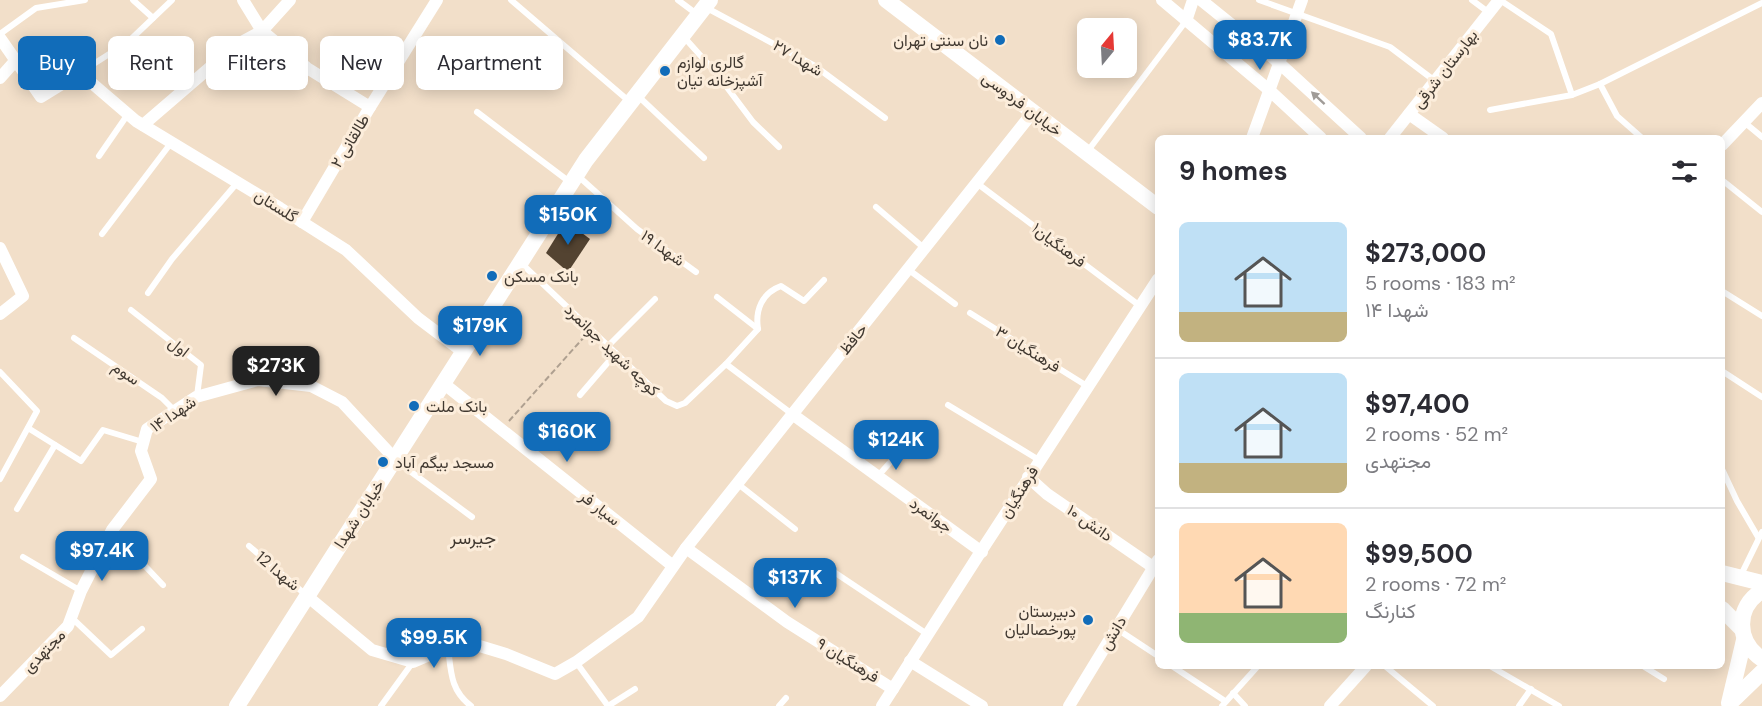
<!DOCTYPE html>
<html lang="en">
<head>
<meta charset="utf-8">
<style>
	body { margin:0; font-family:"DM Sans",Vazirmatn,sans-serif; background:#f2f2f3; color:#2b2b33; height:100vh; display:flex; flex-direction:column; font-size:22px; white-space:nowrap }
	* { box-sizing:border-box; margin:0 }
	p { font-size:20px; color:#7c7c81 }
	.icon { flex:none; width:33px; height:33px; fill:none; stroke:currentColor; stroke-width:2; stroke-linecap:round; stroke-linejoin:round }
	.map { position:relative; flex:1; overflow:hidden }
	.side { position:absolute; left:1155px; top:135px; width:570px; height:534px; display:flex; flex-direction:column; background:#fff; border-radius:9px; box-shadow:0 3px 15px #0003 }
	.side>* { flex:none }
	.guide { position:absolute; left:18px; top:36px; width:570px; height:54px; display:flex; gap:12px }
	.needle { width:39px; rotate:18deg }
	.controls { position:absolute; left:1077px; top:18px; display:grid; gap:12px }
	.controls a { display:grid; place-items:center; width:60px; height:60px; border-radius:9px; background:#fff; box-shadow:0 3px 15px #0003; font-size:30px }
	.price { position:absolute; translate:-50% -51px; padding:0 14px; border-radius:12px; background:#116cb9; color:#fff; font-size:20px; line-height:39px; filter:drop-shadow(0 2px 3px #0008) }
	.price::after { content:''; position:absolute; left:50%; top:36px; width:18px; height:14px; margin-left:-9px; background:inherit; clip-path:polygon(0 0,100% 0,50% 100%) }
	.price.on { background:#222; color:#fff }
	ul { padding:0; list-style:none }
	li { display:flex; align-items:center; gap:18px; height:150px; padding:0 24px }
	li+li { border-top:2px solid #e1e1e2 }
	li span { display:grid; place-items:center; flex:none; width:168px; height:120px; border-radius:9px; color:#555 }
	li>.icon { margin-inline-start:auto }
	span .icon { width:72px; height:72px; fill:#fffc; stroke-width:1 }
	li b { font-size:26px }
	h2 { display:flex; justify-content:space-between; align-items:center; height:72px; padding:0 24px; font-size:26px }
	.pill { padding:0 21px; border-radius:9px; background:#fff; box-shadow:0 3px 15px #0003; font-size:21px; line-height:54px }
	.pill.on { background:#116cb9; color:#fff }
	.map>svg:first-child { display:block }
	.building { fill:#534331 }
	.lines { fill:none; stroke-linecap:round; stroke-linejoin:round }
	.path { stroke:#afa090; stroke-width:2; stroke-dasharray:6 3; stroke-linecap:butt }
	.lane { stroke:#fff; stroke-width:6 }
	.street { stroke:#fff; stroke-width:12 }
	.secondary { stroke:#fff; stroke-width:16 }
	.oneway { fill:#a09c98 }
	.poi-dot { fill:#116cb9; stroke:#fceddb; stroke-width:2 }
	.labels { text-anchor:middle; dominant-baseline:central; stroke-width:6; stroke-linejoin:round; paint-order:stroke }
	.poi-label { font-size:16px; fill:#403830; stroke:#fceddb; text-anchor:start }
	.street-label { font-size:16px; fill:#403830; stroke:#fceddb }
	.neighbourhood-label { font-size:18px; fill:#403830; stroke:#fceddb }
</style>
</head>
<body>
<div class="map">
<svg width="1762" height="706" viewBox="0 0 1762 706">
	<rect width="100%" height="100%" fill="#f2dfc9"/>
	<polygon class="building" points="566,221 590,239 568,272 546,253"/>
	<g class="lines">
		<polyline class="path" points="509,421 585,336"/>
		<g class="lane">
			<polyline points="133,0 153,18"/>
			<polyline points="511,0 630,102"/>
			<polyline points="678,0 698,15"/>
			<polyline points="1259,0 1390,47 1435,81"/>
			<polyline points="1472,0 1488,12"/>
			<polyline points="1500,0 1551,34 1572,95"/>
			<polyline points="705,7 815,66 885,118"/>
			<polyline points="0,34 36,8 85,0"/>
			<polyline points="683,36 717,74 753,122 779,147"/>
			<polyline points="81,72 128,42 172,0"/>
			<polyline points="1600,84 1617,116 1642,138"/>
			<polyline points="637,95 704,158"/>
			<polyline points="1490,110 1572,95 1600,84 1762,3"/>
			<polyline points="477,112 571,183"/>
			<polyline points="1744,122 1762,137"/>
			<polyline points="1087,152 1186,21"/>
			<polyline points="99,156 128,114"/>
			<polyline points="577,175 637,229 696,272"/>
			<polyline points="1722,180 1762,212"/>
			<polyline points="978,184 1140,306"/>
			<polyline points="876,207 924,248"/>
			<polyline points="102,234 171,143"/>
			<polyline points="522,264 666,401 677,406 685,403 726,364 792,414"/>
			<polyline points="909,270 955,304"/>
			<polyline points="1722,291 1762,316"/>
			<polyline points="148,293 172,259 237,183"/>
			<polyline points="717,297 758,329"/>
			<polyline points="131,310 201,365 197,396"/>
			<polyline points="970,313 1087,386"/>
			<polyline points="74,338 162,398 175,411"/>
			<polyline points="608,346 655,299"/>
			<path d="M726,364L758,329C755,310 762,293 781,286L804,301L824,280"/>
			<polyline points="1722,371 1762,397"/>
			<polyline points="0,372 37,411 0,479"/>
			<polyline points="580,395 616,353"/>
			<polyline points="948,405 1039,460"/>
			<polyline points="28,428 81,461 103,430 143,442"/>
			<polyline points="395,460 472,517"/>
			<polyline points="1722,469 1737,501 1758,537"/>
			<polyline points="878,476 908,442"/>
			<polyline points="738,484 795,529"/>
			<polyline points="17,509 55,445"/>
			<polyline points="112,531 163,585"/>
			<polyline points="249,546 306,595"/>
			<polyline points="23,557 81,591"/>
			<polyline points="831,570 927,634"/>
			<polyline points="1740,577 1762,532"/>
			<polyline points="72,618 111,655 142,629"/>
			<polyline points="1117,629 1158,656"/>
			<path d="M448,647C451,671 450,690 471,706"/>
			<polyline points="576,662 608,706"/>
			<polyline points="1172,666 1225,701"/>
			<polyline points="1385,666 1433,706"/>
			<polyline points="1490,666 1559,706"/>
			<polyline points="1643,666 1664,679"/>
			<polyline points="1233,693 1245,706"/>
			<polyline points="381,706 413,662"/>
			<polyline points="608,706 635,689"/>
			<polyline points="779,706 786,698"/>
			<polyline points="1222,706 1258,666"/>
			<polyline points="1519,706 1531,689"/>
		</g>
		<g class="street">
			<polyline points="243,0 262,31 307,68 370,107"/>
			<polyline points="1162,0 1269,90 1321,138"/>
			<polyline points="1201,0 1278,62 1361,138"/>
			<polyline points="1186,21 1193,0"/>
			<polyline points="0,38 41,97 80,73 136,121 280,208 346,250 418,318 463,352"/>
			<polyline points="0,78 16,60"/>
			<polyline points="1409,114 1443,138"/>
			<polyline points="143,125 236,45 262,31 290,0"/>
			<polyline points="1252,138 1302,0"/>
			<polyline points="1390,138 1499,0"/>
			<polyline points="1722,145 1762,103"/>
			<polyline points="302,222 370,107 437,0"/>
			<polyline points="0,248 23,296 0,314"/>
			<polyline points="443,383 673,566"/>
			<polyline points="792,414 982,552"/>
			<polyline points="1028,477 1047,494 1153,567"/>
			<polyline points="686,548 787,622 893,689"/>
			<polyline points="307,596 372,650 413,662 448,647 473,644 506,654 555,674 576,662 638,617 686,548 1033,112"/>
			<polyline points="910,661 982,706"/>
			<polyline points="0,696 68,626 81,591 112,530 151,479 141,451 147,429 196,397 258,380 311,386 342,402 395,459"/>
			<path d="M882,706C973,563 1065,421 1158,279"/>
			<polyline points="1069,706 1158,560"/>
			<polyline points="1330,706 1366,666"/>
		</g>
		<g class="secondary">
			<polyline points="886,0 1158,207"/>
			<polyline points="1722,573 1762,583"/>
			<path d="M1762,591C1735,607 1736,642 1762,659"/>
			<polyline points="1722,609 1741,628"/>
			<polyline points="1729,703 1744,640"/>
			<polyline points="1730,703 1762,672"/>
			<polyline points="237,706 586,160 710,0"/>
		</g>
	</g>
	<defs><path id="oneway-solid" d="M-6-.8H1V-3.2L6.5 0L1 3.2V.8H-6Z" transform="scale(1.5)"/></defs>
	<use class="oneway" href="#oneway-solid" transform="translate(1318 98) rotate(-137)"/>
	<g class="poi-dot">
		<circle cx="1000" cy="40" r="6"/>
		<circle cx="665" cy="71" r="6"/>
		<circle cx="492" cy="276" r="6"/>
		<circle cx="414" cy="406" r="6"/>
		<circle cx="383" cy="462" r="6"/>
		<circle cx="1088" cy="620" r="6"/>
	</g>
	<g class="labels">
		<g class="poi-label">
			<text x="988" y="40" text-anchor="end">نان سنتی تهران</text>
			<text x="677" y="62">گالری لوازم<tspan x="677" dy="18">آشپزخانه تیان</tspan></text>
			<text x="504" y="276">بانک مسکن</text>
			<text x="426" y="406">بانک ملت</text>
			<text x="395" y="462">مسجد بیگم آباد</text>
			<text x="1076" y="611" text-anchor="end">دبیرستان<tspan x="1076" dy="18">پورخصالیان</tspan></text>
		</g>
		<g class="street-label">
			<text transform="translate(798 58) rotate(31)">۲۷ شهدا</text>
			<text transform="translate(1445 69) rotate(-52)">بهارستان شرقی</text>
			<text transform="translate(1022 104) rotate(37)">خیابان فردوسی</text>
			<text transform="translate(350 141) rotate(-59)">طالقانی ۲</text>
			<text transform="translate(276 206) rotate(32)">گلستان</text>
			<text transform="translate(1059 245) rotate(37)">فرهنگیان۱</text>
			<text transform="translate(663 248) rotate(36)">شهدا ۱۹</text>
			<text transform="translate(853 339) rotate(-51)">حافظ</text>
			<text transform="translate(179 347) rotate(38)">اول</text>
			<text transform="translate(1028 349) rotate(32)">فرهنگیان ۳</text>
			<text transform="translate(612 350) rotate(44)">کوچه شهید جوانمرد</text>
			<text transform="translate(126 373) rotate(34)">سوم</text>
			<text transform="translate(173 414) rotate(-34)">شهدا ۱۴</text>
			<text transform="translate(1019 492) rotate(-58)">فرهنگیان</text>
			<text transform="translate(600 508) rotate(38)">سیار فر</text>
			<text transform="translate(359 514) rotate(-57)">خیابان شهدا</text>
			<text transform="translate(931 515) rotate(36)">جوانمرد</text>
			<text transform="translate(1090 523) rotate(35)">دانش ۱۰</text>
			<text transform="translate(278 571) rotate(40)">شهدا 12</text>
			<text transform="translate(1113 633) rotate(-59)">دانش</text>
			<text transform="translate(44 651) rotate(-46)">مجتهدی</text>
			<text transform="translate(848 660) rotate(32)">فرهنگیان ۹</text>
		</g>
		<g class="neighbourhood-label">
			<text x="473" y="538">جیرسر</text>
		</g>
	</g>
</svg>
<div class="controls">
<a><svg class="needle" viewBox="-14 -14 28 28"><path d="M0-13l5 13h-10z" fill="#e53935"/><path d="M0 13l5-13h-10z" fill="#7c7c81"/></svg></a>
</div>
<b class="price" style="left:1260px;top:71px">$83.7K</b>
<b class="price" style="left:568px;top:246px">$150K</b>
<b class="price" style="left:480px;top:357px">$179K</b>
<b class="price on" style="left:276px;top:397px">$273K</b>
<b class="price" style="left:567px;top:463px">$160K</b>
<b class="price" style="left:896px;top:471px">$124K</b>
<b class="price" style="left:102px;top:582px">$97.4K</b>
<b class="price" style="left:795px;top:609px">$137K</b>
<b class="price" style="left:434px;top:669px">$99.5K</b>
<div class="guide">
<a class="pill on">Buy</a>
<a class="pill">Rent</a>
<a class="pill">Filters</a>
<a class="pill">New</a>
<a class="pill">Apartment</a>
</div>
<section class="side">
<h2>9 homes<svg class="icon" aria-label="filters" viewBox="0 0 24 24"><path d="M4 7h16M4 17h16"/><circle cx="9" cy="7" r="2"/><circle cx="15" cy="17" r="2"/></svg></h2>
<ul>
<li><span style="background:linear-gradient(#bfe0f5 75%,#c2b280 0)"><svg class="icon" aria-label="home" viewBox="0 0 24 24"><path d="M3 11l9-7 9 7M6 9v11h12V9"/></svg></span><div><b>$273,000</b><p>5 rooms · 183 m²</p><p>شهدا ۱۴</p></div></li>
<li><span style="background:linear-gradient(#bfe0f5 75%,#c2b280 0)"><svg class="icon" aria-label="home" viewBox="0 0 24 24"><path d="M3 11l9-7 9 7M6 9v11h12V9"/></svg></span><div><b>$97,400</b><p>2 rooms · 52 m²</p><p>مجتهدی</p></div></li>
<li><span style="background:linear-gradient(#ffd9b3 75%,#8fb573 0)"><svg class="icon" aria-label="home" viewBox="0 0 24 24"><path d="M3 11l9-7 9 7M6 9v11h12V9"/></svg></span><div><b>$99,500</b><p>2 rooms · 72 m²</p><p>کنارنگ</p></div></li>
</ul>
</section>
</div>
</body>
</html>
